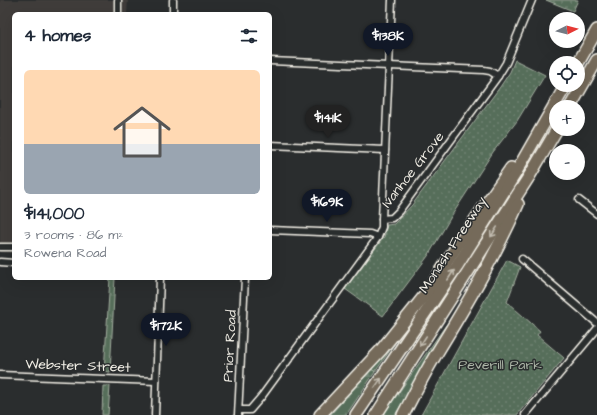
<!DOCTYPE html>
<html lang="en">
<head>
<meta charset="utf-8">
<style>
	body { margin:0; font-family:"Architects Daughter",sans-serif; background:#f6f6f7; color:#1f2937; height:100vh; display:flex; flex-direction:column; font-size:15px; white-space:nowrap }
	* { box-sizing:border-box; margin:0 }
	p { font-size:13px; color:#747a83 }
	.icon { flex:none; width:22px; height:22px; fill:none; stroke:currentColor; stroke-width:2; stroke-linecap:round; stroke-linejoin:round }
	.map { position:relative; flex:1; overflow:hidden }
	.side { position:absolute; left:12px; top:12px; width:260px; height:268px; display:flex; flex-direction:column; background:#fff; border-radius:6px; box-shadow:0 4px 16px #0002 }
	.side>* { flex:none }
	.needle { width:26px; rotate:84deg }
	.fabs { position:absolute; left:549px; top:12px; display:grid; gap:8px }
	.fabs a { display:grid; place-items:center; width:36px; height:36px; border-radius:50%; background:#fff; box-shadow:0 4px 16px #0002; font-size:20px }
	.price { position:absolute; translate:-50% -34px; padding:0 9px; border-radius:14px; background:#111827; color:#fff; font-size:13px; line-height:26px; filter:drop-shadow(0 1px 2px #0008) }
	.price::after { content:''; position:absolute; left:50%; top:24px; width:12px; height:9px; margin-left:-6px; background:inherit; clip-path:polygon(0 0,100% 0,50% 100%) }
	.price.current { background:#222; color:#fff }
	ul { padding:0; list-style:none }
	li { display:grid; align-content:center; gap:8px; height:212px; padding:0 12px }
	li+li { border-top:1px solid #e0e1e3 }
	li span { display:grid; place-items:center; height:124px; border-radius:6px; color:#555 }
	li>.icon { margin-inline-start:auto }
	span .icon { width:72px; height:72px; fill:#fffc; stroke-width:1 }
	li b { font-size:17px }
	h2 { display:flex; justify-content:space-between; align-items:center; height:48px; padding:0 12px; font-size:17px }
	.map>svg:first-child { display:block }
	.built { fill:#3f3e3a }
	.grass { fill:url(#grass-tufts); stroke:#a5b0a1 }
	.forest { fill:url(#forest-firs); stroke:#a5b0a1 }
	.park { fill:url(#park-dots); stroke:#a5b0a1 }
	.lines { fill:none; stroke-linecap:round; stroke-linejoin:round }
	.street-casing { stroke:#f4f1e8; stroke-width:9 }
	.highway-casing { stroke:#f4f1e8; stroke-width:14 }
	.street { stroke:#2a2d2e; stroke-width:6 }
	.highway { stroke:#746a5a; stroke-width:11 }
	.oneway { stroke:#c1bbaf }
	.labels { text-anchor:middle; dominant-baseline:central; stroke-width:3; stroke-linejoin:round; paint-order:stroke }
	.street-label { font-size:14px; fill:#f4f1e8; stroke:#2a2d2e }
	.park-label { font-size:14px; fill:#adb6a8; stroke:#2a2d2e }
</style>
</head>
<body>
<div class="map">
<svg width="597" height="415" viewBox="0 0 597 415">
	<defs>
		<pattern id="grass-tufts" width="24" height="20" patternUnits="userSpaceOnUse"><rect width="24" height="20" fill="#566e5a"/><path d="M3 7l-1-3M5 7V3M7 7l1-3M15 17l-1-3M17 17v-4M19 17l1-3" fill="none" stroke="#6f8372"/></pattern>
		<pattern id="forest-firs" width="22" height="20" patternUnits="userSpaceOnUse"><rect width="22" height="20" fill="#566e5a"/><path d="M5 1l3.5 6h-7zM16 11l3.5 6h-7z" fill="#6f8372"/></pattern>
		<pattern id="park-dots" width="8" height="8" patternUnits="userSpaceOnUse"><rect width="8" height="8" fill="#566e5a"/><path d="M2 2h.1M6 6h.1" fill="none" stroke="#6f8372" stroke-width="1.8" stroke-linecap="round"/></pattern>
	</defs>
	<rect width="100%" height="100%" fill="#2a2d2e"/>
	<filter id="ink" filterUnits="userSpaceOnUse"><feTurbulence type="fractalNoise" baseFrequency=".025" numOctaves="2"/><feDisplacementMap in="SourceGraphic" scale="8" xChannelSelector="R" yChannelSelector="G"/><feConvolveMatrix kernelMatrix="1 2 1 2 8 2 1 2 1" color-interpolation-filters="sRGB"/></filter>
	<g filter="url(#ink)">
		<polygon class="built" points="0,0 128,0 127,14 14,14 14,253 0,252"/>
		<g class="grass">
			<polygon points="110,278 115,278 110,372 104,371"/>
			<polygon points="446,325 448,327 395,415 383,415"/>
			<polygon points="400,333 402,333 375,372 373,370 371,370"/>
			<polygon points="103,386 110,386 108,415 102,415"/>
		</g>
		<polygon class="forest" points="371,370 373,370 375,372 346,415 330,415"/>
		<g class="park">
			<polygon points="546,0 578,0 573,11"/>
			<polygon points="515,60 545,75 517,121 493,152 452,215 428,256 383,316 345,289 384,237 387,225 394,224 412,205 500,87 510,72"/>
			<polygon points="507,260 520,267 507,302 540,331 537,335 564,358 517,415 421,415"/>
		</g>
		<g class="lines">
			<g class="street-casing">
				<g id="street">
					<polyline points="118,0 118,14"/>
					<polyline points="173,14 173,0"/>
					<polyline points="270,61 484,70 490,71 498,76"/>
					<polyline points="270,145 385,150"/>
					<polyline points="579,200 597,214"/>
					<polyline points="382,219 392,218 399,211 498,76 506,63 532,0"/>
					<polyline points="270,230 370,234 378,237"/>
					<polyline points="0,247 14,247"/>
					<polyline points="522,259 597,323"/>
					<polyline points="0,262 14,263"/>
					<polyline points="0,375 156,381"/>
					<polyline points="239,410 250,410 262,396 378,237 382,227 382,219 392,0"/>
					<polyline points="155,415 160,278"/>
					<polyline points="238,415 245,278"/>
					<polyline points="525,415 597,329"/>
				</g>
			</g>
			<g class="highway-casing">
				<g id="highway">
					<polyline points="578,63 597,30"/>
					<polyline points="570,107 597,60"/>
					<polyline points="320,415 381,350 418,304 429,290 457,246 511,168"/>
					<polyline points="356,415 457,266 515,174 566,85"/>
					<polyline points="376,415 530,175 557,129"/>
					<path d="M403,415C414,394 425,372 438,351C467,304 496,255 518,204"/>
				</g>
			</g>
			<use href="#street" class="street"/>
			<use href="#highway" class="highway"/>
		</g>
		<defs><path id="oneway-shaft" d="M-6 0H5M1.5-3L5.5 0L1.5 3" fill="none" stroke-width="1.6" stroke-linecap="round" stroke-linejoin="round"/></defs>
		<g class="oneway">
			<use href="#oneway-shaft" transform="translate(494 232) rotate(123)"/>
			<use href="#oneway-shaft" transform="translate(451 275) rotate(-57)"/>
			<use href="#oneway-shaft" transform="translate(423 341) rotate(123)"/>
			<use href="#oneway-shaft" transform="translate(378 383) rotate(-55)"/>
		</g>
	</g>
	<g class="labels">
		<g class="street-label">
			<text transform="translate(413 170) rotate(-52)">Ivanhoe Grove</text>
			<text transform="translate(453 245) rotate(-57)">Monash Freeway</text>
			<text transform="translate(230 346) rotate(-87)">Prior Road</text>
			<text transform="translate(78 366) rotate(2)">Webster Street</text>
		</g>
		<g class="park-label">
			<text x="500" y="365">Peverill Park</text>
		</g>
	</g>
</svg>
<div class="fabs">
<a><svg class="needle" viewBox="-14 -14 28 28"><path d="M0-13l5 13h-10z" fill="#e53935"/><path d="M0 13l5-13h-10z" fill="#747a83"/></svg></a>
<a><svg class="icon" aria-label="locate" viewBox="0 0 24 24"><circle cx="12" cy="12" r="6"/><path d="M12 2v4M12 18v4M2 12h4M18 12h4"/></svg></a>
<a>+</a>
<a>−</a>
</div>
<b class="price" style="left:388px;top:57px">$138K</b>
<b class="price current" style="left:328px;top:139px">$141K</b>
<b class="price" style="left:327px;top:223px">$169K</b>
<b class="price" style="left:166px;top:347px">$172K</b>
<section class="side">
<h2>4 homes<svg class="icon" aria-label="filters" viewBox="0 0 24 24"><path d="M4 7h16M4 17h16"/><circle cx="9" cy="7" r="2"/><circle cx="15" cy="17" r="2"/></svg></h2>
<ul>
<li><span style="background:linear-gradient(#ffd9b3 60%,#9aa5b1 0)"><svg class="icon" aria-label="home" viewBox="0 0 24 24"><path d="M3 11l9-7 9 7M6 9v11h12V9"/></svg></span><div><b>$141,000</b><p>3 rooms · 86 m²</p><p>Rowena Road</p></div></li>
</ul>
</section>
</div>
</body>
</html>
